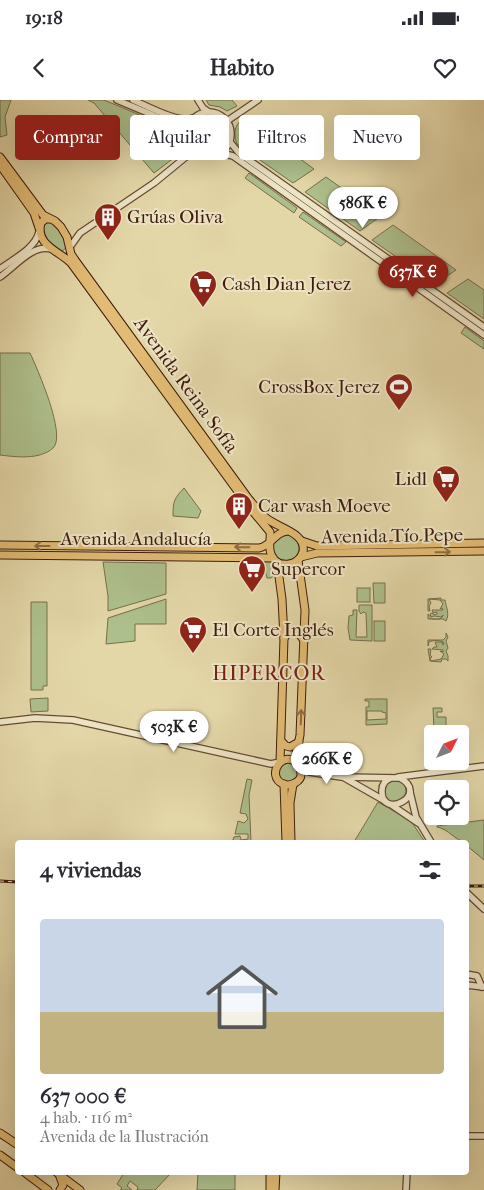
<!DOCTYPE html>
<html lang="es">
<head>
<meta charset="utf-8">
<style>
	body { margin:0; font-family:"IM FELL French Canon",serif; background:#f7f7f7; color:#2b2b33; height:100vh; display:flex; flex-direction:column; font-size:19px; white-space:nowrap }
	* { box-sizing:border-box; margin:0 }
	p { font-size:16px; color:#7c7c81 }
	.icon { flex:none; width:28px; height:28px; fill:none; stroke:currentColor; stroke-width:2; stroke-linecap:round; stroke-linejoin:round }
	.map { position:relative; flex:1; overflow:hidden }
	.details { position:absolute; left:15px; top:740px; width:454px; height:335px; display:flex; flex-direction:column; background:#fff; border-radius:5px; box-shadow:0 5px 20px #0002 }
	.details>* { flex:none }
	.top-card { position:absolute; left:15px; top:15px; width:455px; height:45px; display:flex; gap:10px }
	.needle { width:32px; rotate:48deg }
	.buttons { position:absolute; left:424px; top:625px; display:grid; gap:10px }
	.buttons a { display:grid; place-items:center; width:45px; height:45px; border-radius:5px; background:#fff; box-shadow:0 5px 20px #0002; font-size:25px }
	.price { position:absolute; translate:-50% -42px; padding:0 11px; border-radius:18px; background:#fff; color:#222; font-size:16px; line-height:32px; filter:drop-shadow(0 1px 2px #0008) }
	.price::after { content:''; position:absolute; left:50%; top:30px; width:15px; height:11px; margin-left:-8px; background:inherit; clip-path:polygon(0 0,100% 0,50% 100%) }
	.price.on { background:#8f2418; color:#fff }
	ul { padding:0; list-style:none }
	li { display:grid; align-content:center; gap:10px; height:265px; padding:0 25px }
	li+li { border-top:1px solid #e1e1e2 }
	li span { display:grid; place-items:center; height:155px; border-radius:5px; color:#555 }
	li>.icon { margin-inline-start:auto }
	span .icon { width:90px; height:90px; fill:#fffc; stroke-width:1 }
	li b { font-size:21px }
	h2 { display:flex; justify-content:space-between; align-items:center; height:60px; padding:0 25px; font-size:21px }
	.pill { padding:0 18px; border-radius:5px; background:#fff; box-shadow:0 5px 20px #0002; font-size:18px; line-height:45px }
	.pill.on { background:#8f2418; color:#fff }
	.status { display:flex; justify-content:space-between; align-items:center; height:35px; padding:0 25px; background:#fff; direction:ltr }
	.status svg { height:14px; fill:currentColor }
	header { display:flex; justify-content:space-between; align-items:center; height:65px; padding:0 25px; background:#fff; font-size:22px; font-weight:800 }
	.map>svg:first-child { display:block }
	.green { fill:#adbf8c; stroke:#766e4c; fill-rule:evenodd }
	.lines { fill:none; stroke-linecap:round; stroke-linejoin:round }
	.minor-casing { stroke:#674a32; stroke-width:8 }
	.major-casing { stroke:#3e1c0b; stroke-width:9 }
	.minor { stroke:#ede4c6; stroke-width:5.5 }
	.major { stroke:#e2bb74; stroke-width:7 }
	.rail-casing { stroke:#3e1c0b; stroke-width:3 }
	.rail { stroke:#ede4c6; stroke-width:1; stroke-dasharray:4; stroke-linecap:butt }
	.oneway { stroke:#906c40 }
	.labels { text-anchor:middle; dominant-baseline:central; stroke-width:4; stroke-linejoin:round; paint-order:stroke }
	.poi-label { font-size:19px; fill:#3e1c0b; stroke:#ede4c6; text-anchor:start }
	.street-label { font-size:19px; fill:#3e1c0b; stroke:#ede4c6 }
	.neighbourhood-label { font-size:20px; letter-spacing:1px; fill:#7a1f14; stroke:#ede4c6 }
</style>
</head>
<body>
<div class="status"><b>19:18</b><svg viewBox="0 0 49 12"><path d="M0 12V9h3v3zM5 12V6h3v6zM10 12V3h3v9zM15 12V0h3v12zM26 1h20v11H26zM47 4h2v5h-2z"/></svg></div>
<header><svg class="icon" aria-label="back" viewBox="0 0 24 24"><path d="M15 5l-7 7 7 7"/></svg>Habito<svg class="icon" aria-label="heart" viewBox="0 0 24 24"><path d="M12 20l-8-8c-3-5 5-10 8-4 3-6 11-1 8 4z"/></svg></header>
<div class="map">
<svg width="484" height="1090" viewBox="0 0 484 1090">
	<rect width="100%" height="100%" fill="#e3d6a7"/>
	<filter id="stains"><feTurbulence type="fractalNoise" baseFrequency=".004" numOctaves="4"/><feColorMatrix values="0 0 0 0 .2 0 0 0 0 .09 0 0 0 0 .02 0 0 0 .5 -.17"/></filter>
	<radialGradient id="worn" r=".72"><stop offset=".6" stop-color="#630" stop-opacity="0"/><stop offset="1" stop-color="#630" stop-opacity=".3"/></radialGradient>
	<g class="green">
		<polygon points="0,0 11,0 5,17 7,35 0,37"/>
		<polygon points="88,0 104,0 178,31 183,51 154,73 94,3"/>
		<polygon points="206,0 232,0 237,6 227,11 220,7 209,5"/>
		<path d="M246,16L273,39L314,69L293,83L237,44C232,31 236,23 246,16Z"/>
		<circle cx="208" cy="34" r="18"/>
		<polygon points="249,73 297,108 294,113 245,78"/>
		<polygon points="326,77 381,116 360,131 305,92"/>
		<polygon points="303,112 346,142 341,146 299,117"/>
		<path d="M50,121C59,128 64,136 67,147L62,151C50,149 44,136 42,125Z"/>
		<polygon points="393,125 456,170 435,184 372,140"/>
		<polygon points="468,179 484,190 484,219 447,193"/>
		<polygon points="465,227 484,241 484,249 461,233"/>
		<path d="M0,253H30C37,268 67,336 53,348C40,360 16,357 0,355Z"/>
		<path d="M184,388L201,411L198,418L173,416C173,401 174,399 184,388Z"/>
		<circle cx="286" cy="448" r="13"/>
		<polygon points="250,459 269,460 274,466 275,475 271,478 267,478 266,474 250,462"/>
		<polygon points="103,462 166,463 166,494 108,511 108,496"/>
		<polygon points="373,483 385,483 385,503 374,503"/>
		<rect x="357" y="488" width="13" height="14"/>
		<path d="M441,498V500H445C446,507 450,514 446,521L443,519H428V514L432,519H440L443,516V515L441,517L434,516L432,517L430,515L431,513L435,515L437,514V512L433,513L432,510H443L442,508L440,509L443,504L440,500L429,499L431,503L429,506L430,511H428V499Z"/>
		<polygon points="166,499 166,524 135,524 135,541 106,544 108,518"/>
		<polygon points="31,502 47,502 47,586 43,586 43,590 31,590"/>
		<polygon points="359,505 372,505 372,541 350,540 348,528 349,516 353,515 353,510 357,510 356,537 367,537 366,513 363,512 361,514 359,511"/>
		<rect x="374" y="521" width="11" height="20"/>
		<path d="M446,533L448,537L446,541L448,548L446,551L448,556V561L446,559H442L441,562L430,561L428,549H431L430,555L432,557L430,558L431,561L441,559L444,554L440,551L443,552V550L432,549L434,547H437L435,542H442L443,545L444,543L443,542C438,540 434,540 429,542L428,546V540H443L446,537Z"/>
		<polygon points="48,598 48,611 31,612 30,599"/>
		<path d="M365,599H387V624L366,625V607H369V601H365ZM382,611V612L386,613V619L367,620V611Z"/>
		<polygon points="433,608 442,608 442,612 437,612 437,617 446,617 446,628 434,629"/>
		<circle cx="288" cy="672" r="10"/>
		<polygon points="247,679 252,680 249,695 251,742 232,742 234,737 240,736 241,740 248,739 248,734 235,734 238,721 244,723 248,719 246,714 240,713"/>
		<circle cx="395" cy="691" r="11"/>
		<polygon points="378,702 411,721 425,742 354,742"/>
		<path d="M484,720V760L466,745V742C455,741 449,729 437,727V726Z"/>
		<polygon points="124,1073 124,1072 171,1073 155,1090 137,1090 138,1087 130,1081 127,1086 132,1090 120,1090 122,1088 117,1084"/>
		<polygon points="198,1073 235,1073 235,1090 197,1090"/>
	</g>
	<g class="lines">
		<g class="minor-casing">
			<g id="minor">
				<polyline points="117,0 179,26 187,36"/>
				<path d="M133,0C147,6 180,24 193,18"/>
				<polyline points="198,0 203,8 209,12"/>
				<circle cx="209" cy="34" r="22"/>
				<polyline points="227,21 258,0"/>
				<polyline points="230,42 239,53 484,227"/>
				<polyline points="221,53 233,56 484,235"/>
				<polyline points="70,147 80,133 154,83 187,56 192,54 199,54"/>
				<path d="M0,169C13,159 35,149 39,132"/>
				<path d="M0,177C15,167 32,144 51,149"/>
				<polyline points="0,622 35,618 73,620 271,664 280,662"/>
				<path d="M299,665L309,672L341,677L400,678C431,695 380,721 382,690C382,684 386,680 391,678"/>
				<polyline points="343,677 385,701"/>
				<polyline points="398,677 484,666"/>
				<polyline points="410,692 416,717 431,742"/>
				<polyline points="393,706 418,723"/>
				<polyline points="466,792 484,809"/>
				<polyline points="466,874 477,876 482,887"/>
				<polyline points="466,885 484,887"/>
				<polyline points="466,1036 484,1036"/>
				<polyline points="406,1090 407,1072"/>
			</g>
		</g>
		<g class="major-casing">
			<g id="major">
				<path d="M0,57L43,115L55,121L61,127L67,137L71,154L75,160L248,398C254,405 259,412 266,418C278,428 307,433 303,452C299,467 276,469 271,454C268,447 271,439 270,432L250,408L71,163C59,151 35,145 41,123L45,119H51"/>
				<polyline points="0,65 34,113 39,128"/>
				<polyline points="302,441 317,446 484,443"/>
				<path d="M0,445L259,448C272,446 274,432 288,431"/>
				<polyline points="0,455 273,458"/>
				<polyline points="301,457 317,453 484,451"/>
				<path d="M298,460L305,510L300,635C299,641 297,648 296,654C296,665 308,676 295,683C291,685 287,686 283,684C265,676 283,647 299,665"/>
				<polyline points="277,462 282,499 284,538 280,662"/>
				<path d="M284,538C291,528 299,531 304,541"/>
				<polyline points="281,641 286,646 290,647 299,642"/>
				<polyline points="284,684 286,742"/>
				<polyline points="291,742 290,703 293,684"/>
				<polyline points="0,1033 18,1045"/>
				<polyline points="0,1055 18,1068"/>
				<polyline points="24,1072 48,1090"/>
				<polyline points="56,1072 80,1090"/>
				<polyline points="60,1077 63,1085 60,1090"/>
				<polyline points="270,1090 270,1072"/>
				<polyline points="275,1090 276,1072"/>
			</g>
		</g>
		<use href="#minor" class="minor"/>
		<use href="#major" class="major"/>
		<g class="rail-casing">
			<g id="rail">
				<polyline points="0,781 18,782"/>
				<polyline points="466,786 484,786"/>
			</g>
		</g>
		<use href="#rail" class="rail"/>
	</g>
	<defs><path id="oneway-shaft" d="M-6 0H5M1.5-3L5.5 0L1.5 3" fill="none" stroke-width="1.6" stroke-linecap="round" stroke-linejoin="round" transform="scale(1.25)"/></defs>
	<g class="oneway">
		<use href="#oneway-shaft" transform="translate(42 446) rotate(-180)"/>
		<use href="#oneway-shaft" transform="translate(242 447) rotate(-179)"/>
		<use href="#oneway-shaft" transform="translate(443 452) rotate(-1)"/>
		<use href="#oneway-shaft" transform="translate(301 617) rotate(-88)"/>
	</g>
	<defs>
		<g id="building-pin" transform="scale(1.4375)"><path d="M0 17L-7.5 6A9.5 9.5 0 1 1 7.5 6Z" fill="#8f2418" stroke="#ede4c6"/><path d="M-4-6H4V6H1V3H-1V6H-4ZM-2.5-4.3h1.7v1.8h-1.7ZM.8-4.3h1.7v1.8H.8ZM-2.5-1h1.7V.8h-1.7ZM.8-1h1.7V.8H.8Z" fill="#fff"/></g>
		<g id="supermarket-pin" transform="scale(1.4375)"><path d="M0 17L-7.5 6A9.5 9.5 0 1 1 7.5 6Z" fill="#8f2418" stroke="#ede4c6"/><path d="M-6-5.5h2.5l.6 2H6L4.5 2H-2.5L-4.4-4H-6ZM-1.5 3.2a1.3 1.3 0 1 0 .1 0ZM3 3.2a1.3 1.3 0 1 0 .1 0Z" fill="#fff"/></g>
		<g id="stadium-pin" transform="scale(1.4375)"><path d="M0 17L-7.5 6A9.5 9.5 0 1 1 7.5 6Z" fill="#8f2418" stroke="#ede4c6"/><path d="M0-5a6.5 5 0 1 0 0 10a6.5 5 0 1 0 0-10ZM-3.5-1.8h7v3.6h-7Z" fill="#fff"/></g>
	</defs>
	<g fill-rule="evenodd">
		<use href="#building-pin" x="108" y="117"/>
		<use href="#supermarket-pin" x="203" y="184"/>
		<use href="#stadium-pin" x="399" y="287"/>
		<use href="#supermarket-pin" x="446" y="379"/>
		<use href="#building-pin" x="239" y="406"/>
		<use href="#supermarket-pin" x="252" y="469"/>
		<use href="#supermarket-pin" x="193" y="530"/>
	</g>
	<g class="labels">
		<g class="poi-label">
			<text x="127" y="117">Grúas Oliva</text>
			<text x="222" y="184">Cash Dian Jerez</text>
			<text x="380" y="287" text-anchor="end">CrossBox Jerez</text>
			<text x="427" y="379" text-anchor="end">Lidl</text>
			<text x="258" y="406">Car wash Moeve</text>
			<text x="271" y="469">Supercor</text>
			<text x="212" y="530">El Corte Inglés</text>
		</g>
		<g class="street-label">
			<text transform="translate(186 285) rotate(54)">Avenida Reina Sofía</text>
			<text transform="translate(392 436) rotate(-1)">Avenida Tío Pepe</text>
			<text x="136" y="439">Avenida Andalucía</text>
		</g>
		<g class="neighbourhood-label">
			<text x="269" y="573">HIPERCOR</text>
		</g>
	</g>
	<rect width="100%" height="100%" filter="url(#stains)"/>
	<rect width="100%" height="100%" fill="url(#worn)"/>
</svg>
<div class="buttons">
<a><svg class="needle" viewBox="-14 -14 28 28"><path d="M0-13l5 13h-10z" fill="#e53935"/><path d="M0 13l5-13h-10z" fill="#7c7c81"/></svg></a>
<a><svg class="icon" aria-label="locate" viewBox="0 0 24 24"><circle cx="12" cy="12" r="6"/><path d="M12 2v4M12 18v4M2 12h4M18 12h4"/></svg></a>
</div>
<b class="price" style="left:363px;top:129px">586K €</b>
<b class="price on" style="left:413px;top:198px">637K €</b>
<b class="price" style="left:174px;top:653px">503K €</b>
<b class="price" style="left:327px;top:685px">266K €</b>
<div class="top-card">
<a class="pill on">Comprar</a>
<a class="pill">Alquilar</a>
<a class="pill">Filtros</a>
<a class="pill">Nuevo</a>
</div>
<section class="details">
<h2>4 viviendas<svg class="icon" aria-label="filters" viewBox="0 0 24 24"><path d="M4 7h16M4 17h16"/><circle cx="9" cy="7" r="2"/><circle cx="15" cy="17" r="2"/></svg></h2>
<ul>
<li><span style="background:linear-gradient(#c9d6e8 60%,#c2b280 0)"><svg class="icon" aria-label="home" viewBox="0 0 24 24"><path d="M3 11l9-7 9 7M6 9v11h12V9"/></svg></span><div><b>637 000 €</b><p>4 hab. · 116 m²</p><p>Avenida de la Ilustración</p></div></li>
</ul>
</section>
</div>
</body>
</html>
